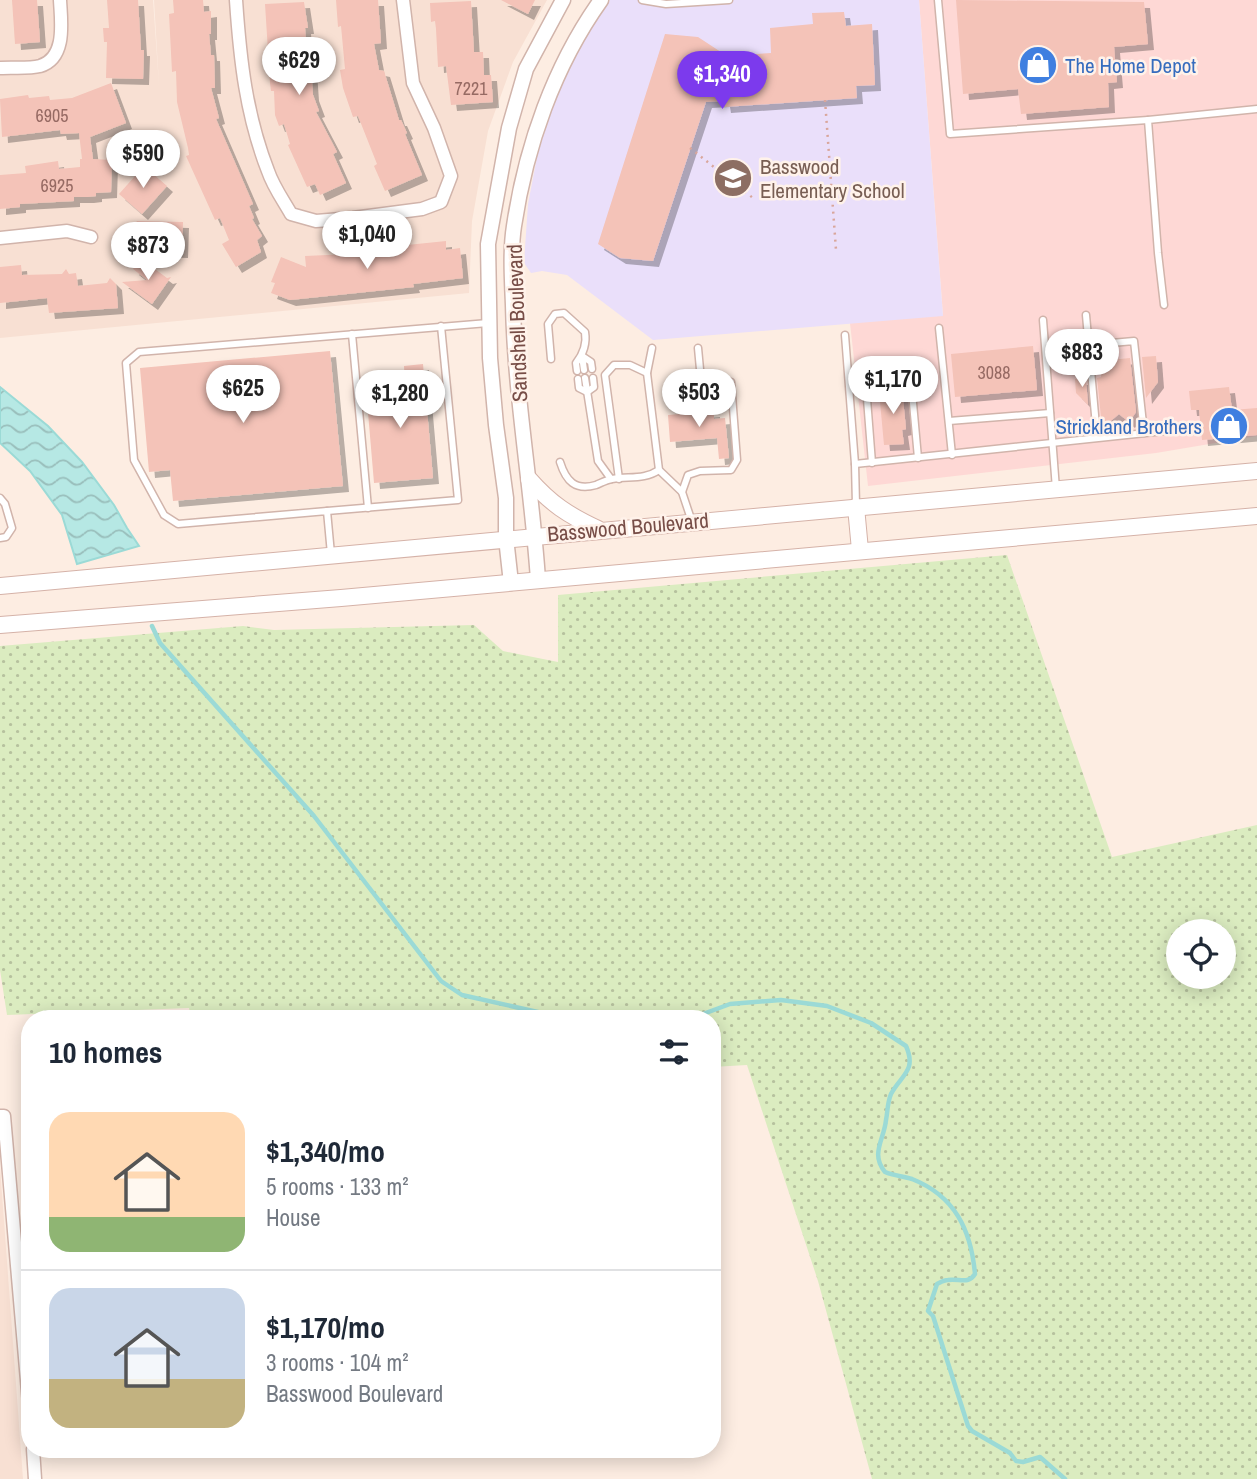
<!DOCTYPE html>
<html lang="en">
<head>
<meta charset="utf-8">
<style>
	body { margin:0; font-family:"Archivo Narrow",sans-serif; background:#f2f2f3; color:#1f2937; height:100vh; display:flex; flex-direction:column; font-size:26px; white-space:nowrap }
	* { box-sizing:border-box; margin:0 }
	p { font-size:23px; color:#747a83 }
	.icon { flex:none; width:38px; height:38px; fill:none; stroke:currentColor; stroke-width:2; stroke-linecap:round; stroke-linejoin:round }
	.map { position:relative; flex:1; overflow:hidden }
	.side { position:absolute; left:21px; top:1010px; width:700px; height:448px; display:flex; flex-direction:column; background:#fff; border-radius:28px; box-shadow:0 4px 18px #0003 }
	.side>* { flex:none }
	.tools { position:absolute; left:1166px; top:919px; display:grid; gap:14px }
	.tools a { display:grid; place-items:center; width:70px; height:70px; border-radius:50%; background:#fff; box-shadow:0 4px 18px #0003; font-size:35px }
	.price { position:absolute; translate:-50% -60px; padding:0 16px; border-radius:24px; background:#fff; color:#222; font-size:23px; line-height:46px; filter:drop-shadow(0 2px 4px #0008) }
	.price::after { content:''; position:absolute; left:50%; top:42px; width:21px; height:16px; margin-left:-10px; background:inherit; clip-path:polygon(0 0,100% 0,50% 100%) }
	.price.on { background:#7c3aed; color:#fff }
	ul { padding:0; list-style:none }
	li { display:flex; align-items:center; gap:21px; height:175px; padding:0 28px }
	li+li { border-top:2px solid #e0e1e3 }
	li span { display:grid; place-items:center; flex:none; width:196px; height:140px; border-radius:21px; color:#555 }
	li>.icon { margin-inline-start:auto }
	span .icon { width:84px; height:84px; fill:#fffc; stroke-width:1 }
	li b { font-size:30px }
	h2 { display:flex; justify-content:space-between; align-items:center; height:84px; padding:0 28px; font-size:30px }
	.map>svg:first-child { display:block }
	.residential { fill:#f8e0d3 }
	.commercial { fill:#fed8d5 }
	.education { fill:#eadffa }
	.grass { fill:url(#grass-dots); fill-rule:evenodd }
	.water { fill:url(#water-waves); stroke:#9bdad6; stroke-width:2 }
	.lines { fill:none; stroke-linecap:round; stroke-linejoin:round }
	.stream { stroke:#9bdad6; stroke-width:4.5 }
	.building { fill:#f4c3b8; filter:url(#shadow) }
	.service-casing { stroke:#d1b4ab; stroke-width:9 }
	.minor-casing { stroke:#d1b4ab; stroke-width:15 }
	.tertiary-casing { stroke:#d1b4ab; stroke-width:17 }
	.secondary-casing { stroke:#d5b2a8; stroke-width:18 }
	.path { stroke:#d9a69b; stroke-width:2.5; stroke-dasharray:2 5; stroke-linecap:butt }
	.service { stroke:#fff; stroke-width:6 }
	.minor { stroke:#fff; stroke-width:12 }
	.tertiary { stroke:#fff; stroke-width:14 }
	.secondary { stroke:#fff; stroke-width:16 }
	.labels { text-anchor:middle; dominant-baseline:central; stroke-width:5; stroke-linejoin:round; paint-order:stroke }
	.number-label { font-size:18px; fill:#966a63 }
	.shop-label { font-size:21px; fill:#366cbe; stroke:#fff2ea; text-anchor:start }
	.education-label { font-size:21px; fill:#785e54; stroke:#fff2ea; text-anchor:start }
	.street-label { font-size:21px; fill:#774d47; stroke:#fff2ea }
</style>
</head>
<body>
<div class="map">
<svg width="1257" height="1479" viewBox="0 0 1257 1479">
	<defs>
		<pattern id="grass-dots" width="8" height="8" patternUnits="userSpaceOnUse" patternTransform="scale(1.75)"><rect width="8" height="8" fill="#dbecc0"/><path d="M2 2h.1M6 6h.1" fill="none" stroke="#b6c19e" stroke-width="1.8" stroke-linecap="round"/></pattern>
		<pattern id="water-waves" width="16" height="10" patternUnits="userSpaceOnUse" patternTransform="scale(1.75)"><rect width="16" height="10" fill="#b6e8e4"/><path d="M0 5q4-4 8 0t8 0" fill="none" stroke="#99bebb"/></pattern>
		<filter id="shadow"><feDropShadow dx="6" dy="6" stdDeviation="0" flood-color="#0004"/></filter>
	</defs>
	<rect width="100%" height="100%" fill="#fdede2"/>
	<g class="residential">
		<polygon points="0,0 153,0 159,85 154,0 547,0 513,62 488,131 472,221 469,293 0,338"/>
		<polygon points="0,1167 23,1479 0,1479"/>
	</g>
	<polygon class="commercial" points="919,0 1257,0 1257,436 1156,453 868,486 850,323 943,315"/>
	<polygon class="education" points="610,0 919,0 943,316 653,340 567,275 542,271 531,273 524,263 528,204 538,152 553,106 572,62 593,24"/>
	<path class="grass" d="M1007,555L1112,857L1257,825V1479H872L818,1281L747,1065L712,1067V1018H191L189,1008L7,1015L0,970V646L243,626L274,630L474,625L503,651L558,662V595ZM1178,931H1223V976H1178Z"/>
	<polygon class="water" points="0,387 48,426 82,462 114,505 127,528 139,546 77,564 62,515 30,471 0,443"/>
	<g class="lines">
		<g class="stream">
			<polyline points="152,626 160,643 314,816 441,981 462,995 551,1015 580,1018"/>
			<path d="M692,1018L730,1004L781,1000L827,1006L871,1023L906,1046C917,1071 901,1075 891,1094C887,1104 888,1110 886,1120C884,1140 870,1154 885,1172C894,1176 903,1176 912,1179C955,1196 971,1230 975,1274C968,1285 959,1278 948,1280C944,1280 941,1282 937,1284L928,1311L933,1316L968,1426L972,1431L1010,1453L1016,1461L1023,1462L1040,1457L1065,1479"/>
		</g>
	</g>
	<g class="building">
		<polygon points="12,0 37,0 40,42 15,44"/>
		<polygon points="107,0 138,0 141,50 144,50 143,79 106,78 107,42 104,42 103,28 109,28"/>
		<polygon points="173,0 203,0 204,12 211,11 211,34 209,34 211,55 214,55 215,88 211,88 219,118 216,119 253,204 249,206 254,218 252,219 262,236 257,240 261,252 236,267 222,244 229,240 220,218 215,220 186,156 189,155 188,148 177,102 176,71 172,72 169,14 174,13"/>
		<polygon points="336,0 378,0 381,43 374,44 379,70 384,71 399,120 401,120 407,133 405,134 422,175 385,191 374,166 377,164 358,116 353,117 343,88 340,70 345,69 341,26 338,27"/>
		<polygon points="501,0 535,0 528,14"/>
		<polygon points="956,0 1144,2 1148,44 1114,47 1117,82 1108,83 1109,107 1021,114 1018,89 963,94"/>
		<polygon points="471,1 474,52 483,52 484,75 491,75 493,102 451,105 446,66 438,67 436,29 435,21 431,22 430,3"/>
		<polygon points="304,2 308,28 305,28 308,66 311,66 313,95 319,111 316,112 337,152 333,154 346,183 320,195 315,184 307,187 288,145 290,144 284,124 279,126 275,115 274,91 271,91 270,83 265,4"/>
		<polygon points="844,12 846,26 872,24 875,85 856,86 857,98 725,107 724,101 706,102 653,261 620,258 598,244 665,34 698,37 727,56 771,53 770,28 813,24 812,13"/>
		<polygon points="111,83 126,123 90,137 93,159 112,160 111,192 96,193 96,196 88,197 74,197 74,201 20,204 20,207 0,209 0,175 26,173 25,166 58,161 59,169 80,167 80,159 82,159 79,133 61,134 60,130 2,137 0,99 28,95 29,98 49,96 50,100 72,98"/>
		<polygon points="144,166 167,186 142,214 119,194"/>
		<polygon points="136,221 183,222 182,252 145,251 146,229"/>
		<polygon points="446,241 446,250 460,248 463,278 413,284 414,287 290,300 271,293 275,283 271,282 281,257 306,267 305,256 349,254 349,251"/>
		<polygon points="140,258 167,278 171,277 152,304 122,282 147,280 133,269"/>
		<polygon points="21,265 22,275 62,274 66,269 69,274 76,273 78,286 107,283 110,278 116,284 118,308 49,313 47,298 0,303 0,267"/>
		<polygon points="1033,346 1037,390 955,397 951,354"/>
		<polygon points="330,351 343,486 173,501 170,470 149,472 140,368"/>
		<polygon points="1156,356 1158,382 1146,398 1142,357"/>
		<polygon points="1130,358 1136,412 1129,422 1119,414 1107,424 1101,417 1097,378 1101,377 1100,361"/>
		<polygon points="423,364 433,478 374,483 366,389 405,385 404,366"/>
		<polygon points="1075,379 1086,379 1088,405 1076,393"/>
		<polygon points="1229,387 1232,410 1257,408 1257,435 1202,440 1199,410 1191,410 1189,391"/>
		<polygon points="902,389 906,429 902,430 904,444 884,445 879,391"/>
		<polygon points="714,411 714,419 725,418 729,458 719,459 717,438 670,442 668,415"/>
	</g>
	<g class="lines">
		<g class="service-casing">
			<g id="service">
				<polyline points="642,0 666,4 729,0"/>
				<polyline points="938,0 950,134 1148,120"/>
				<polyline points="1164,305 1158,253 1148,120 1257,109"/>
				<polyline points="1086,315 1097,437"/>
				<polyline points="1043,320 1056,489"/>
				<polyline points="939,328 952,455"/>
				<polyline points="352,334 368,508"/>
				<polyline points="845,335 855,464 856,505"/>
				<polyline points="1089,345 1134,341 1144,433"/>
				<polyline points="652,348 647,373 659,470 682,492"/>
				<polyline points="582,356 591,362 592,369"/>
				<polyline points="582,356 584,370"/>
				<path d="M551,359L548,324L555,314L564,313L585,332C587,344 584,353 576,363L577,371"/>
				<polyline points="585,378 598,461 611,479"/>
				<polyline points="578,379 579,388 587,392"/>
				<polyline points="587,392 594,387 593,378"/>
				<polyline points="949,421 1050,413"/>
				<path d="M560,462C566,481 575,491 596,485C601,483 606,480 612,479C629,476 644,480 659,470"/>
				<polyline points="872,463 866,386 876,370 895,368 911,381 918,458"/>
				<polyline points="855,464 1174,430"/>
				<polyline points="619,479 605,375 614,365 630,365 647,373"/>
				<polyline points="0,498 5,504 12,528 6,537 0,538"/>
				<polyline points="327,511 458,500 441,326"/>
				<polyline points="692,522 682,492 688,475 700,471 731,470 737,460 731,382 720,379 701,380 698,348"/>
				<polyline points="331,554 327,511 178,524 164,515 134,460 126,363 139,352 488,323"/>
			</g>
		</g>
		<g class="minor-casing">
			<g id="minor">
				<path d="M236,0C240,59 246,115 268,171C273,186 283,200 291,214L316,221L353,218L422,209L441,202L451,176L434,128L413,83L403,0"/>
				<path d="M0,68C12,67 28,69 40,66C67,58 61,21 60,0"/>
				<polyline points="0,238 67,231 91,237"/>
				<polyline points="0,1116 4,1116 30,1415"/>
				<polyline points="33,1449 35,1479"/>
			</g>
		</g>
		<g class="tertiary-casing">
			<g id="tertiary">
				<path d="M538,580C532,488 515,397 513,305C512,280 510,251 514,226C526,146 554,66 601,0"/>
				<polyline points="511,583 506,538 506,498 496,425 490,358 488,244 509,128 526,69 563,0"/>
			</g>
		</g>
		<g class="secondary-casing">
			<g id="secondary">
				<path d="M529,479C551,504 568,515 598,529"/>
				<polyline points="856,507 860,550"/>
				<polyline points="0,586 1257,471"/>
				<polyline points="0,625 341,598 1257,516"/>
			</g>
		</g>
		<g class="path">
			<polyline points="825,100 836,250"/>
			<polyline points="690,148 753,198"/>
		</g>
		<use href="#service" class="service"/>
		<use href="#minor" class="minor"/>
		<use href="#tertiary" class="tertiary"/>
		<use href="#secondary" class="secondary"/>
	</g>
	<defs>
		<g id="shop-disc" transform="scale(2.0125)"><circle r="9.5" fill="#3f7fe0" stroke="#fff2ea"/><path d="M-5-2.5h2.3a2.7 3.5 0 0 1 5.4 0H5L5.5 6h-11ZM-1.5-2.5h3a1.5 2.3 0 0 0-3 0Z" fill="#fff"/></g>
		<g id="school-disc" transform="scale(2.0125)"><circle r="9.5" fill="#8d6e63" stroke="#fff2ea"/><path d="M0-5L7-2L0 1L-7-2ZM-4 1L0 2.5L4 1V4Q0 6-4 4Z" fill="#fff"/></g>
	</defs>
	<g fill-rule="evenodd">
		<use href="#shop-disc" x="1038" y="65"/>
		<use href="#school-disc" x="733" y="178"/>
		<use href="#shop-disc" x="1229" y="426"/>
	</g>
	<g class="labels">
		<g class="number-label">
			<text x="471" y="88">7221</text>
			<text x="52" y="115">6905</text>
			<text x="57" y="185">6925</text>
			<text x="994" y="372">3088</text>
		</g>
		<g class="shop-label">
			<text x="1065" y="65">The Home Depot</text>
			<text x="1202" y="426" text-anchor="end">Strickland Brothers</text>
		</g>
		<g class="education-label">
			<text x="760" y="166">Basswood<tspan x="760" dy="24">Elementary School</tspan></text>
		</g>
		<g class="street-label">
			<text transform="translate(517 323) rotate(-92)">Sandshell Boulevard</text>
			<text transform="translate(628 527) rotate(-5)">Basswood Boulevard</text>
		</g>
	</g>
</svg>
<div class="tools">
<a><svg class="icon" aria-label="locate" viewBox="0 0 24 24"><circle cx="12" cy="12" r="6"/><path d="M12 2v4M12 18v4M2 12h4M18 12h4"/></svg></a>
</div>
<b class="price" style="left:299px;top:97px">$629</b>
<b class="price on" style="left:722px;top:111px">$1,340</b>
<b class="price" style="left:143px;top:190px">$590</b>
<b class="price" style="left:367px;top:271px">$1,040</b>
<b class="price" style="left:148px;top:282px">$873</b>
<b class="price" style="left:1082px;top:389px">$883</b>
<b class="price" style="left:893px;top:416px">$1,170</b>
<b class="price" style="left:243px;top:425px">$625</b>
<b class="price" style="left:699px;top:429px">$503</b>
<b class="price" style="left:400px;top:430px">$1,280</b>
<section class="side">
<h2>10 homes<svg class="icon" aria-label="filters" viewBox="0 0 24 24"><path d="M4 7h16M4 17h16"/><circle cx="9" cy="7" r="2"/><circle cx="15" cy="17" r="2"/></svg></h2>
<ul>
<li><span style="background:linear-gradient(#ffd9b3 75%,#8fb573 0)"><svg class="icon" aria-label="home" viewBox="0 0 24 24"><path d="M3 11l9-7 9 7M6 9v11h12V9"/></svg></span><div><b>$1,340/mo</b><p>5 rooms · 133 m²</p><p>House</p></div></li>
<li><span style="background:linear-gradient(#c9d6e8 65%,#c2b280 0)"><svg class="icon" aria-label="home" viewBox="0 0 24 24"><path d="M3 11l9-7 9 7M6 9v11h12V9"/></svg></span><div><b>$1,170/mo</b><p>3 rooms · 104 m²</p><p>Basswood Boulevard</p></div></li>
</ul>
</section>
</div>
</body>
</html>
